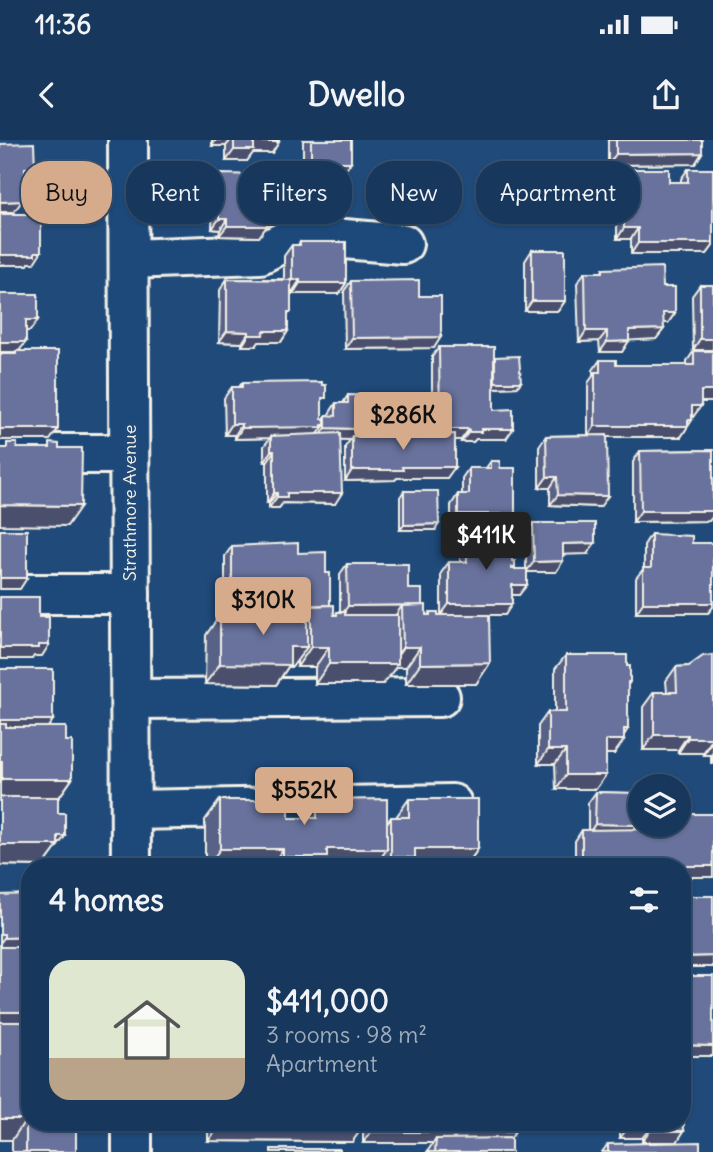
<!DOCTYPE html>
<html lang="en">
<head>
<meta charset="utf-8">
<style>
	body { margin:0; font-family:Delius,sans-serif; background:#203f62; color:#f1f3f6; height:100vh; display:flex; flex-direction:column; font-size:26px; white-space:nowrap }
	* { box-sizing:border-box; margin:0 }
	p { font-size:23px; color:#9eacbb }
	.icon { flex:none; width:38px; height:38px; fill:none; stroke:currentColor; stroke-width:2; stroke-linecap:round; stroke-linejoin:round }
	.map { position:relative; flex:1; overflow:hidden }
	.details { position:absolute; left:21px; top:718px; width:670px; height:273px; display:flex; flex-direction:column; background:#17385c; border-radius:28px; box-shadow:0 2px 5px #0004,0 0 0 2px #365272 }
	.details>* { flex:none }
	.banner { position:absolute; left:21px; top:21px; width:672px; height:63px; display:flex; gap:14px }
	.tools { position:absolute; left:628px; top:634px; display:grid; gap:14px }
	.tools a { display:grid; place-items:center; width:63px; height:63px; border-radius:50%; background:#17385c; box-shadow:0 2px 5px #0004,0 0 0 2px #365272; font-size:35px }
	.price { position:absolute; translate:-50% -60px; padding:0 16px; border-radius:7px; background:#d6ab8b; color:#111; font-size:23px; line-height:46px; filter:drop-shadow(0 2px 4px #0008) }
	.price::after { content:''; position:absolute; left:50%; top:42px; width:21px; height:16px; margin-left:-10px; background:inherit; clip-path:polygon(0 0,100% 0,50% 100%) }
	.price.selected { background:#222; color:#fff }
	ul { padding:0; list-style:none }
	li { display:flex; align-items:center; gap:21px; height:175px; padding:0 28px }
	li span { display:grid; place-items:center; flex:none; width:196px; height:140px; border-radius:21px; color:#555 }
	li>.icon { margin-inline-start:auto }
	span .icon { width:84px; height:84px; fill:#fffc; stroke-width:1 }
	li b { font-size:30px }
	h2 { display:flex; justify-content:space-between; align-items:center; height:84px; padding:0 28px; font-size:30px }
	.tag { padding:0 24px; border-radius:28px; background:#17385c; box-shadow:0 2px 5px #0004,0 0 0 2px #365272; font-size:24px; line-height:63px }
	.tag.selected { background:#d6ab8b; color:#111 }
	.status { display:flex; justify-content:space-between; align-items:center; height:49px; padding:0 35px; background:#17385c; direction:ltr }
	.status svg { height:19px; fill:currentColor }
	header { display:flex; justify-content:space-between; align-items:center; height:91px; padding:0 28px; background:#17385c; font-size:32px; font-weight:700 }
	.map>svg:first-child { display:block }
	.lines { fill:none; stroke-linecap:round; stroke-linejoin:round }
	.minor-casing { stroke:#f4f1e8; stroke-width:44 }
	.minor { stroke:#1f4a7a; stroke-width:38 }
	.wall { fill:#596286; stroke:#f4f1e8; stroke-width:2 }
	.shaded-wall { fill:#49506d; stroke:#f4f1e8; stroke-width:2 }
	.building { fill:#68729c; stroke:#f4f1e8; stroke-width:2 }
	.labels { text-anchor:middle; dominant-baseline:central; stroke-width:7; stroke-linejoin:round; paint-order:stroke }
	.street-label { font-size:18px; fill:#f4f1e8; stroke:#1f4a7a }
</style>
</head>
<body>
<div class="status"><b>11:36</b><svg viewBox="0 0 49 12"><path d="M0 12V9h3v3zM5 12V6h3v6zM10 12V3h3v9zM15 12V0h3v12zM26 1h20v11H26zM47 4h2v5h-2z"/></svg></div>
<header><svg class="icon" aria-label="back" viewBox="0 0 24 24"><path d="M15 5l-7 7 7 7"/></svg>Dwello<svg class="icon" aria-label="share" viewBox="0 0 24 24"><path d="M12 15V3M7 8l5-5 5 5M5 13v7h14v-7"/></svg></header>
<div class="map">
<svg width="713" height="1012" viewBox="0 0 713 1012">
	<rect width="100%" height="100%" fill="#1f4a7a"/>
	<filter id="ink" filterUnits="userSpaceOnUse"><feTurbulence type="fractalNoise" baseFrequency=".0143" numOctaves="2"/><feDisplacementMap in="SourceGraphic" scale="14" xChannelSelector="R" yChannelSelector="G"/><feConvolveMatrix kernelMatrix="1 2 1 2 8 2 1 2 1" color-interpolation-filters="sRGB"/></filter>
	<g filter="url(#ink)">
		<g class="lines">
			<g class="minor-casing">
				<g id="minor">
					<polyline points="128,0 131,726"/>
					<polyline points="129,119 260,114 297,95 403,104"/>
					<polyline points="0,314 129,314"/>
					<polyline points="0,454 130,454"/>
					<polyline points="131,559 440,557"/>
					<polyline points="131,670 452,664"/>
					<polyline points="132,982 132,1012"/>
				</g>
			</g>
			<use href="#minor" class="minor"/>
		</g>
		<g class="wall">
			<polygon points="212,0 279,0 279,2 272,13 253,13 247,21 226,21 226,6 212,6"/>
			<polygon points="303,0 351,0 351,22 344,32 340,32 332,68 285,68 284,36 292,26 303,25"/>
			<polygon points="608,0 702,0 702,13 695,24 608,25"/>
			<polygon points="624,29 669,42 681,42 681,39 688,29 713,29 713,106 707,114 631,114 631,99 617,99 617,39"/>
			<polygon points="220,34 267,60 270,77 259,97 219,96 220,90 212,89 213,45"/>
			<polygon points="300,102 346,143 339,154 293,154 293,151 291,151 288,176 288,191 281,202 259,202 256,206 242,206 242,203 219,202 220,150 227,139 284,139 284,116 292,105 298,105"/>
			<polygon points="532,110 565,161 558,171 525,171 525,121"/>
			<polygon points="603,129 663,147 675,173 668,183 663,183 664,189 656,199 629,200 622,212 600,212 599,201 579,202 577,143 585,132 602,132"/>
			<polygon points="351,141 419,156 434,208 345,209 344,151"/>
			<polygon points="700,145 713,210 693,210 692,156"/>
			<polygon points="439,207 494,219 517,247 494,248 494,270 506,299 476,299 473,302 461,302 461,300 455,300 447,338 397,338 395,340 345,341 345,307 350,300 340,299 335,364 283,363 279,368 269,368 269,363 267,363 267,322 264,322 264,306 270,298 235,299 235,295 225,295 224,258 232,247 239,247 242,243 322,265 322,279 324,279 326,275 329,275 329,274 336,263 343,263 348,255 419,291 416,295 432,294 432,217"/>
			<polygon points="694,211 713,262 701,262 693,277 692,277 692,280 681,297 607,297 600,367 550,365 550,348 539,348 539,306 546,296 588,295 588,243 593,236 593,230 600,220 616,225 687,225 687,221"/>
			<polygon points="713,310 713,376 709,381 633,382 633,322 640,311"/>
			<polygon points="491,321 500,328 508,384 451,384 451,365 458,354 462,354 462,338 469,328 486,328"/>
			<polygon points="404,351 435,390 400,390 400,357"/>
			<polygon points="533,383 587,414 563,414 563,421 556,432 527,432 519,455 512,455 505,475 441,475 441,433 449,422 460,422 460,406 467,395 512,421 515,427 514,429 526,429 526,394"/>
			<polygon points="651,394 692,403 713,403 713,467 708,473 636,473 636,438 644,428 644,405"/>
			<polygon points="232,406 298,413 326,433 330,465 334,475 336,475 337,472 340,472 340,434 347,424 408,449 422,465 426,475 428,475 430,472 438,475 490,523 476,544 406,544 406,527 396,527 383,544 315,544 315,527 297,527 297,520 292,527 288,527 276,545 205,544 206,495 220,475 225,474 225,416"/>
			<polygon points="566,515 627,526 630,542 628,545 624,595 614,614 606,614 596,649 556,649 555,624 538,624 538,586 548,572 555,572 555,529"/>
			<polygon points="713,515 713,623 711,623 711,615 703,615 703,613 678,613 678,610 643,610 643,567 654,552 667,552 666,541 676,527 689,526"/>
			<polygon points="0,529 53,580 47,587 66,601 72,639 58,659 58,673 65,696 43,726 0,725"/>
			<polygon points="638,645 640,679 637,679 637,685 634,690 647,689 648,684 679,684 713,737 682,737 682,726 575,726 575,701 582,690 588,690 588,663 596,652 632,653"/>
			<polygon points="409,659 478,709 466,726 377,726 377,723 375,726 205,726 205,680 220,660 289,678 305,678 317,660 387,683 391,677 396,677"/>
			<polygon points="0,755 20,808 30,982 76,1012 12,1012 12,1000 0,1000"/>
			<polygon points="208,982 360,982 352,1002 208,1001"/>
			<polygon points="363,982 515,982 511,998 511,1012 427,1012 433,1003 363,1003"/>
			<polygon points="620,982 682,982 677,1002 642,1002 642,998 620,998"/>
			<polygon points="608,1004 700,1012 602,1012"/>
		</g>
		<g class="shaded-wall">
			<polygon points="216,0 231,0 226,6 212,6"/>
			<polygon points="254,2 279,2 272,13 253,13 247,21 226,21 234,10"/>
			<polygon points="702,13 695,24 608,25 616,14"/>
			<polygon points="311,22 351,22 344,32 303,32"/>
			<polygon points="25,28 35,28 28,38 17,38"/>
			<polygon points="340,57 332,68 285,68 292,58"/>
			<polygon points="22,61 14,72 0,72 0,62"/>
			<polygon points="267,77 270,77 264,86 267,86 259,97 219,96 227,86"/>
			<polygon points="219,79 227,79 220,90 212,89"/>
			<polygon points="624,88 638,88 631,99 617,99"/>
			<polygon points="638,103 713,103 713,106 707,114 631,114"/>
			<polygon points="35,112 41,112 34,123 29,123 28,125 0,125 0,115"/>
			<polygon points="292,140 300,140 293,151 284,151"/>
			<polygon points="300,143 346,143 339,154 293,154"/>
			<polygon points="532,161 565,161 558,171 525,171"/>
			<polygon points="663,173 675,173 668,183 656,183"/>
			<polygon points="26,180 38,180 30,191 18,191"/>
			<polygon points="664,189 656,199 622,201 629,190"/>
			<polygon points="227,191 249,192 242,203 219,202"/>
			<polygon points="264,191 288,191 281,202 259,202 256,206 242,206 249,195"/>
			<polygon points="586,191 607,191 599,201 579,202"/>
			<polygon points="441,197 434,208 345,209 352,198"/>
			<polygon points="700,199 713,199 713,210 693,210"/>
			<polygon points="629,201 622,212 600,212 607,202"/>
			<polygon points="0,202 26,202 18,212 0,212"/>
			<polygon points="495,242 521,242 517,247 492,248"/>
			<polygon points="701,251 713,251 713,262 693,262"/>
			<polygon points="692,266 701,266 693,277 685,277"/>
			<polygon points="692,280 681,297 588,297 595,286"/>
			<polygon points="232,284 242,284 235,295 225,295"/>
			<polygon points="325,285 317,295 271,296 270,298 235,299 242,288"/>
			<polygon points="326,288 419,291 411,301 352,296 350,300 318,299"/>
			<polygon points="0,289 58,289 50,300 0,300"/>
			<polygon points="440,289 469,289 461,300 432,300"/>
			<polygon points="481,289 513,289 506,299 476,299 473,302 461,302 469,292"/>
			<polygon points="271,311 274,311 267,322 264,322"/>
			<polygon points="402,327 455,327 447,338 397,338 395,340 345,341 352,330"/>
			<polygon points="547,337 557,337 550,348 539,348"/>
			<polygon points="274,353 277,353 269,363 267,363"/>
			<polygon points="287,353 342,353 335,364 283,363 279,368 269,368 277,357"/>
			<polygon points="558,355 608,356 600,367 550,365"/>
			<polygon points="0,365 81,366 67,386 0,385"/>
			<polygon points="641,371 713,371 713,376 709,381 633,382"/>
			<polygon points="458,374 515,374 508,384 451,384"/>
			<polygon points="439,384 435,390 400,390 404,385"/>
			<polygon points="595,403 587,414 556,415 563,404"/>
			<polygon points="563,421 556,432 526,432 534,422"/>
			<polygon points="0,438 27,438 20,449 0,449"/>
			<polygon points="512,445 527,445 519,455 505,455"/>
			<polygon points="643,463 713,463 713,467 708,473 636,473"/>
			<polygon points="449,464 512,464 505,475 441,475"/>
			<polygon points="422,465 402,466 395,476 340,477 348,466"/>
			<polygon points="232,466 283,466 276,477 225,477"/>
			<polygon points="39,505 49,505 42,516 34,516 32,519 0,519 0,508"/>
			<polygon points="290,507 307,507 292,527 288,527 276,545 205,544 220,524"/>
			<polygon points="311,507 329,507 315,527 297,527"/>
			<polygon points="403,507 420,507 406,527 396,527 383,544 315,544 329,524 391,524"/>
			<polygon points="490,523 476,544 406,544 420,524"/>
			<polygon points="0,580 53,580 45,591 0,591"/>
			<polygon points="624,589 628,589 621,600 624,600 614,614 596,614 606,600"/>
			<polygon points="654,595 688,595 678,610 643,610"/>
			<polygon points="688,598 713,598 703,613 678,613"/>
			<polygon points="713,601 713,613 711,615 703,615"/>
			<polygon points="548,610 566,610 555,624 538,624"/>
			<polygon points="566,635 606,635 596,649 556,649"/>
			<polygon points="2,639 72,639 57,660 0,660 0,642"/>
			<polygon points="637,668 640,668 640,679 630,679"/>
			<polygon points="595,684 637,685 630,695 588,695"/>
			<polygon points="58,696 65,696 43,726 0,725 0,705"/>
			<polygon points="220,709 283,709 271,726 208,726"/>
			<polygon points="327,709 387,709 375,726 277,726 283,717"/>
			<polygon points="415,709 478,709 466,726 385,726 391,717"/>
			<polygon points="582,725 661,725 660,726 581,726"/>
			<rect x="682" y="726" width="31" height="11"/>
			<polygon points="30,797 30,808 0,808 0,803 4,798"/>
			<polygon points="713,816 713,827 682,827 682,817"/>
			<rect x="0" y="872" width="30" height="10"/>
			<polygon points="682,905 713,906 713,916 682,916"/>
			<polygon points="0,979 26,979 12,1000 0,1000"/>
			<polygon points="628,988 650,988 642,998 620,998"/>
			<polygon points="216,991 360,991 352,1002 208,1001"/>
			<polygon points="650,991 684,991 677,1002 642,1002"/>
			<polygon points="371,992 515,992 508,1003 436,999 433,1003 363,1003"/>
		</g>
		<g class="building">
			<polygon points="234,0 279,0 279,2 254,2 254,10 234,10"/>
			<rect x="311" y="0" width="40" height="22"/>
			<polygon points="616,0 702,0 702,13 616,14"/>
			<polygon points="34,3 35,28 25,28 25,47 22,47 22,61 0,62 0,4"/>
			<polygon points="340,25 340,57 292,58 292,26"/>
			<polygon points="624,29 669,29 669,42 688,42 688,29 713,29 713,103 638,103 638,88 624,88"/>
			<polygon points="220,34 267,35 267,60 270,60 270,77 267,77 267,86 227,86 227,79 219,79"/>
			<polygon points="0,74 35,74 35,77 41,77 41,112 35,112 35,115 0,115"/>
			<polygon points="300,102 346,102 346,143 300,143 300,140 292,140 292,105 300,105"/>
			<rect x="532" y="110" width="33" height="51"/>
			<polygon points="662,127 663,147 675,147 675,173 663,173 664,189 629,190 629,201 607,202 607,191 586,191 585,132 603,132 603,129"/>
			<polygon points="227,139 291,140 291,172 288,172 288,191 264,191 263,195 249,195 249,192 227,191"/>
			<polygon points="419,140 419,156 441,156 441,197 352,198 351,141"/>
			<rect x="700" y="145" width="13" height="54"/>
			<polygon points="0,154 38,154 38,180 26,180 26,202 0,202"/>
			<polygon points="439,207 494,207 494,270 513,269 513,289 481,289 481,292 469,292 469,289 440,289"/>
			<polygon points="16,211 58,211 58,289 0,289 0,214 16,214"/>
			<polygon points="694,211 713,211 713,251 701,251 701,266 692,266 692,280 688,280 688,286 595,286 595,232 600,232 600,220 616,220 616,225 694,225"/>
			<polygon points="519,216 521,242 495,242 495,217"/>
			<polygon points="322,242 322,245 326,245 326,258 322,258 322,279 325,279 325,285 322,285 322,287 242,288 242,284 232,284 232,247 242,247 242,243"/>
			<polygon points="348,255 420,257 419,291 326,288 326,275 336,276 336,263 348,263"/>
			<polygon points="340,293 342,353 287,353 287,357 277,357 277,353 274,353 274,311 271,311 271,296"/>
			<polygon points="455,294 455,327 402,327 403,330 352,330 352,296"/>
			<polygon points="607,295 608,356 558,355 557,337 547,337 546,296"/>
			<polygon points="7,303 17,303 17,308 50,308 50,303 59,304 59,308 82,308 81,366 0,365 0,308 7,308"/>
			<polygon points="713,310 713,371 641,371 640,311"/>
			<polygon points="491,321 500,321 500,328 515,328 515,374 458,374 458,354 469,354 469,328 491,328"/>
			<polygon points="404,351 438,351 439,384 404,385"/>
			<polygon points="533,383 595,383 595,403 563,404 563,421 534,422"/>
			<rect x="0" y="390" width="27" height="48"/>
			<polygon points="651,394 692,396 692,403 713,403 713,463 643,463 643,428 651,428"/>
			<polygon points="467,395 512,395 512,421 515,421 515,427 512,427 512,429 527,429 527,445 512,445 512,464 449,464 449,422 467,422"/>
			<polygon points="298,403 298,413 326,412 326,433 330,433 330,465 232,466 232,406"/>
			<polygon points="347,424 408,424 408,449 422,449 422,465 348,466"/>
			<polygon points="0,457 39,457 39,477 49,477 49,505 39,505 39,508 0,508"/>
			<polygon points="334,465 334,475 337,475 337,472 345,472 345,475 398,475 398,524 329,524 329,507 311,507 311,466"/>
			<polygon points="426,465 426,475 430,475 430,472 438,472 438,475 489,475 490,523 420,524 420,507 403,507 402,466"/>
			<polygon points="283,466 307,466 307,507 290,507 290,525 220,524 220,475 238,472 238,475 283,475"/>
			<polygon points="566,515 627,515 627,526 630,526 630,542 628,542 628,589 624,589 624,600 606,600 606,635 566,635 566,610 548,610 548,572 566,572"/>
			<polygon points="713,515 713,601 713,598 688,598 688,595 654,595 654,552 677,552 676,527 689,526 703,516"/>
			<rect x="0" y="529" width="53" height="51"/>
			<polygon points="0,584 6,584 6,587 66,587 66,601 72,601 72,639 2,639 2,621 0,621"/>
			<polygon points="638,645 672,646 640,646 640,668 637,668 637,685 595,684 596,652 637,653"/>
			<polygon points="0,657 58,657 58,673 65,673 65,696 58,696 58,705 0,705"/>
			<polygon points="387,659 387,709 327,709 327,717 283,717 283,709 220,709 220,660 289,660 289,678 317,678 317,660"/>
			<polygon points="409,659 478,659 478,709 415,709 415,718 391,717 391,677 409,677"/>
			<polygon points="679,674 713,674 713,726 661,726 661,725 582,725 582,690 654,689 654,684 679,684"/>
			<polygon points="30,754 30,797 4,798 4,794 0,794 0,755"/>
			<polygon points="682,756 713,756 713,816 682,817"/>
			<polygon points="0,807 20,807 20,819 30,819 30,872 0,872"/>
			<polygon points="682,824 685,824 685,836 713,836 713,906 682,905"/>
			<polygon points="0,882 30,882 30,982 76,982 76,1012 26,1012 26,979 0,979"/>
			<polygon points="682,963 684,963 684,991 650,991 650,988 628,988 628,982 682,982"/>
			<rect x="216" y="982" width="144" height="9"/>
			<rect x="371" y="982" width="144" height="10"/>
			<polygon points="511,998 511,1012 435,1012 436,999"/>
			<polygon points="700,1002 700,1012 608,1012 608,1004"/>
			<rect x="271" y="1009" width="69" height="3"/>
		</g>
	</g>
	<g class="labels">
		<g class="street-label">
			<text transform="translate(129 363) rotate(-90)">Strathmore Avenue</text>
		</g>
	</g>
</svg>
<div class="tools">
<a><svg class="icon" aria-label="layers" viewBox="0 0 24 24"><path d="M12 4l9 5-9 5-9-5zM3 14l9 5 9-5"/></svg></a>
</div>
<b class="price" style="left:403px;top:312px">$286K</b>
<b class="price selected" style="left:486px;top:432px">$411K</b>
<b class="price" style="left:263px;top:497px">$310K</b>
<b class="price" style="left:304px;top:687px">$552K</b>
<div class="banner">
<a class="tag selected">Buy</a>
<a class="tag">Rent</a>
<a class="tag">Filters</a>
<a class="tag">New</a>
<a class="tag">Apartment</a>
</div>
<section class="details">
<h2>4 homes<svg class="icon" aria-label="filters" viewBox="0 0 24 24"><path d="M4 7h16M4 17h16"/><circle cx="9" cy="7" r="2"/><circle cx="15" cy="17" r="2"/></svg></h2>
<ul>
<li><span style="background:linear-gradient(#dfe7d0 70%,#b9a48a 0)"><svg class="icon" aria-label="home" viewBox="0 0 24 24"><path d="M3 11l9-7 9 7M6 9v11h12V9"/></svg></span><div><b>$411,000</b><p>3 rooms · 98 m²</p><p>Apartment</p></div></li>
</ul>
</section>
</div>
</body>
</html>
